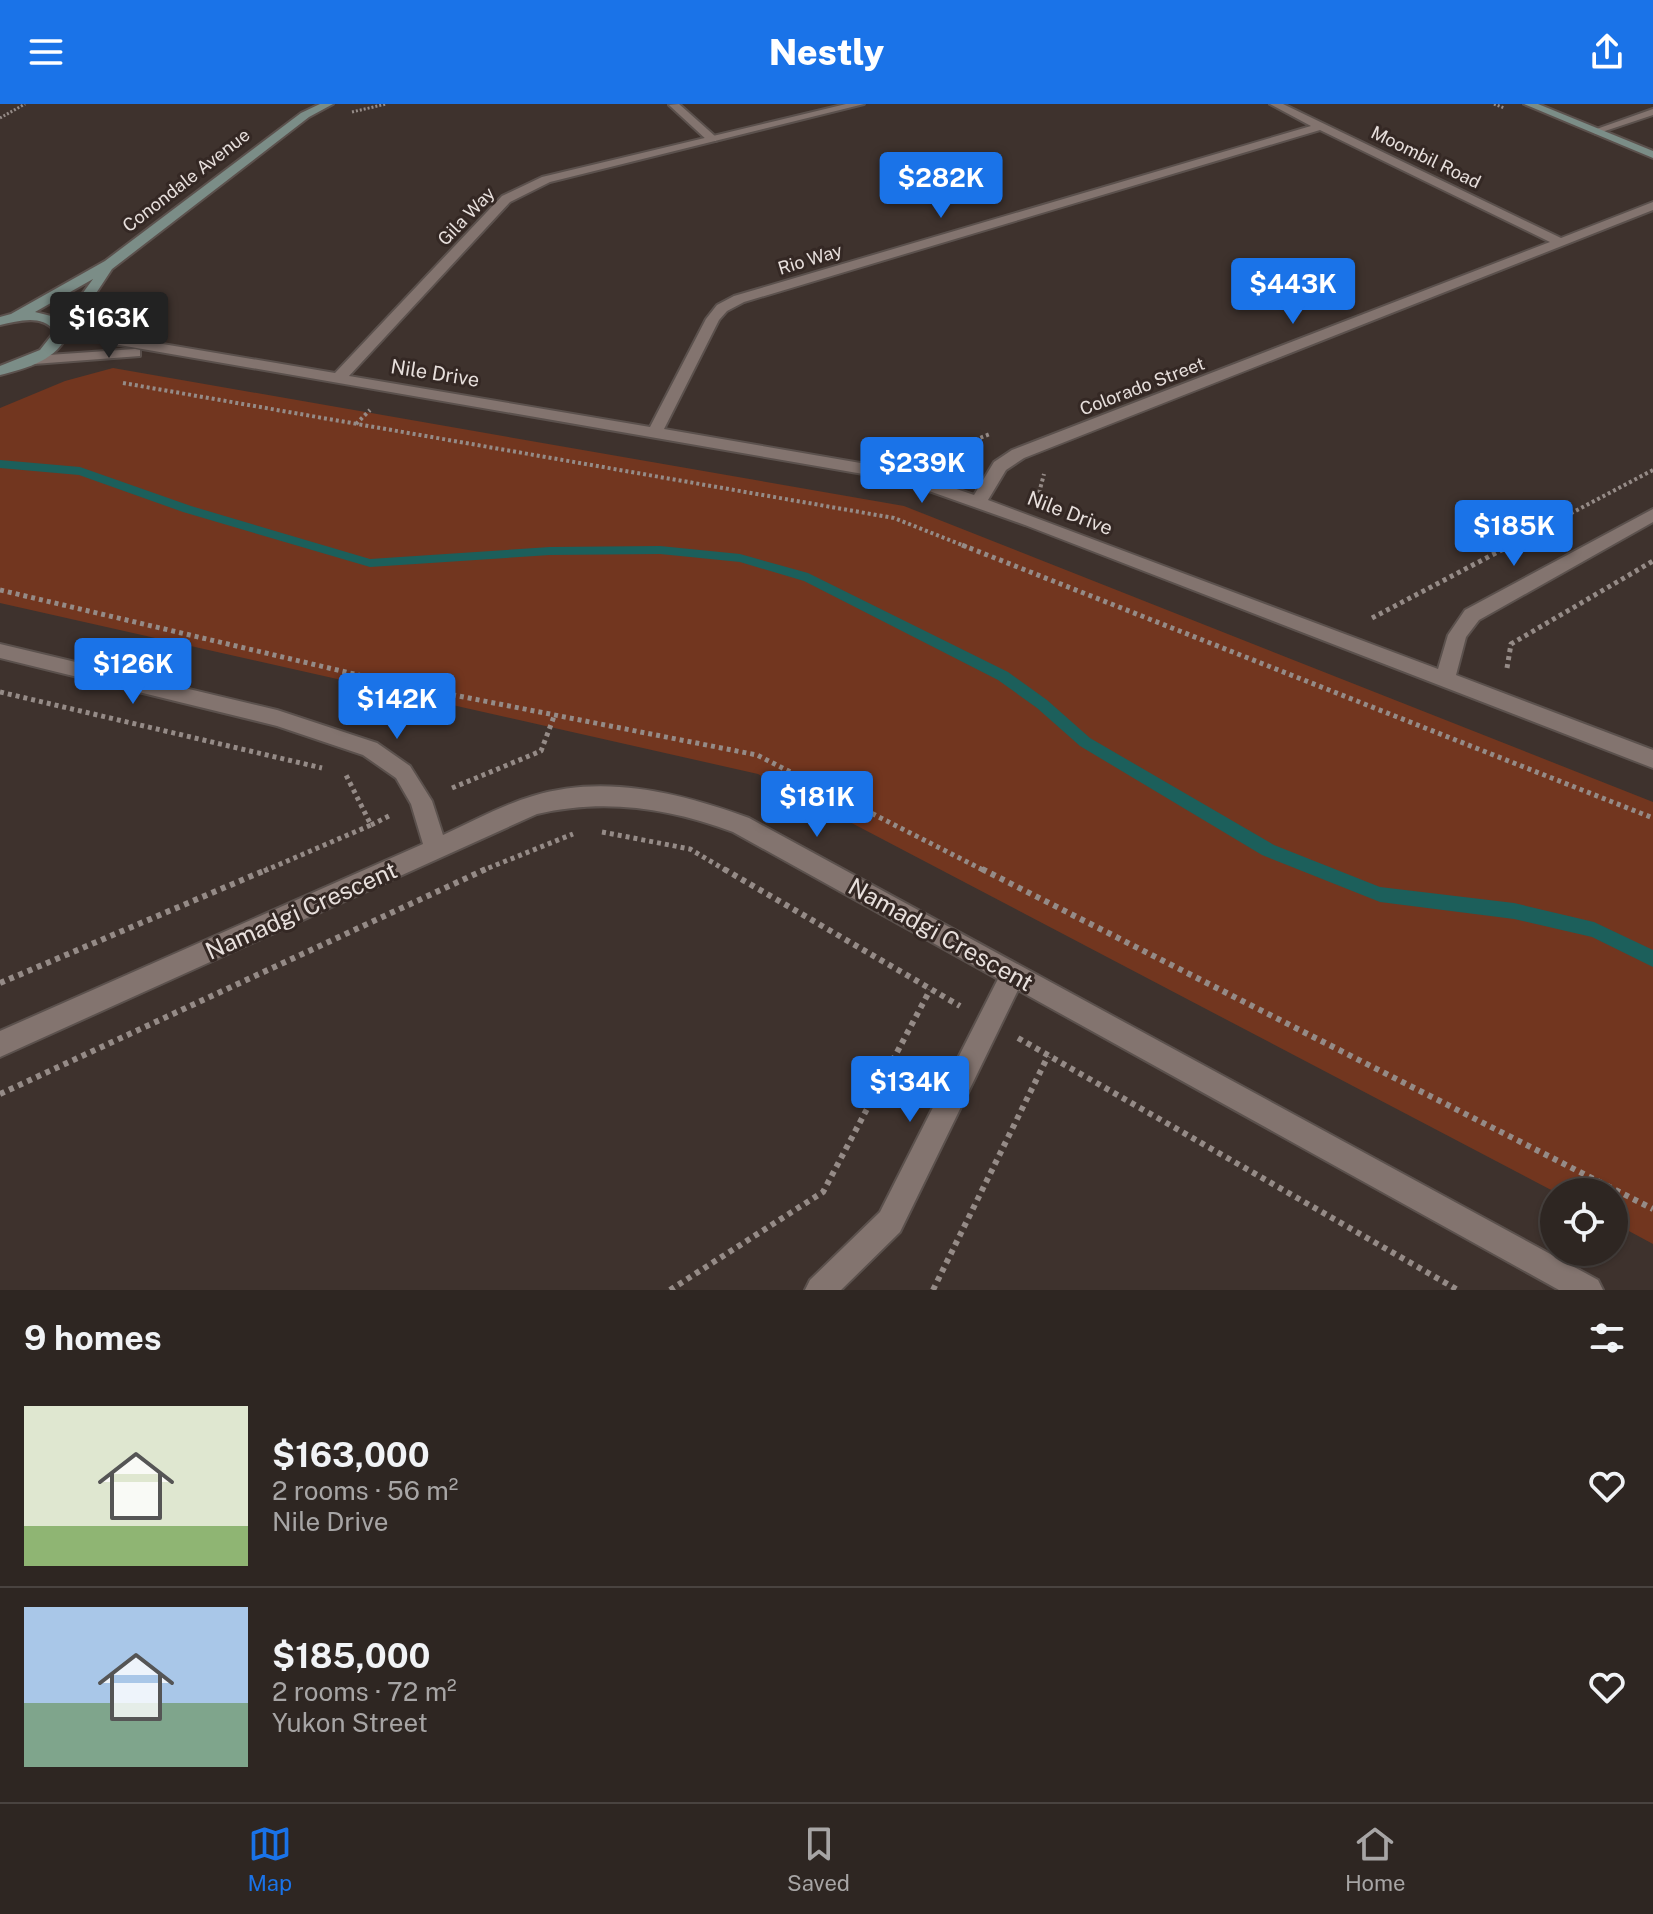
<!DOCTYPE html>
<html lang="en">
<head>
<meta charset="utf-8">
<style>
	body { margin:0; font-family:"Public Sans",sans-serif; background:#362e2a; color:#f1f3f6; height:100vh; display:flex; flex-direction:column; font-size:30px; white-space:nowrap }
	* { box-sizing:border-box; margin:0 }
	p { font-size:26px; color:#a7a5a5 }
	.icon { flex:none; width:44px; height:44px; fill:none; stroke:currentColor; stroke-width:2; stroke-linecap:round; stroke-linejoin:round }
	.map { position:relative; height:1186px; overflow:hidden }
	.details { display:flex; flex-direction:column; background:#2e2622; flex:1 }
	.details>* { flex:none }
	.tools { position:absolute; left:1540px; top:1074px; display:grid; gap:16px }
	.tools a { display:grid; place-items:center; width:88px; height:88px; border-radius:50%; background:#2e2622; box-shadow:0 2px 6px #0004,0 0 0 2px #494340; font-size:40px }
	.price { position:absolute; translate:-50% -68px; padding:0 18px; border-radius:8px; background:#1a73e8; color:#fff; font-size:26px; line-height:52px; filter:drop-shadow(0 2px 4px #0008) }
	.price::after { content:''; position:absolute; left:50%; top:48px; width:24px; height:18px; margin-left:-12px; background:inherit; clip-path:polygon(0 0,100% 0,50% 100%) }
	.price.current { background:#222; color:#fff }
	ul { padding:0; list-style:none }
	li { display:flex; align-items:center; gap:24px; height:200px; padding:0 24px }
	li+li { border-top:2px solid #494340 }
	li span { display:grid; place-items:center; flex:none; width:224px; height:160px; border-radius:0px; color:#555 }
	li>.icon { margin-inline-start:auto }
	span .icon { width:96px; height:96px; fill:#fffc; stroke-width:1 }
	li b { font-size:34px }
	h2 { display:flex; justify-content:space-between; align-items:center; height:96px; padding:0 24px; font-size:34px }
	header { display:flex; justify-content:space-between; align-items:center; height:104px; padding:0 24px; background:#1a73e8; color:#fff; font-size:36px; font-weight:800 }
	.tab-bar { display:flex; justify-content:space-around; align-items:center; height:112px; border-top:2px solid #494340; background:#2e2622; font-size:22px; color:#a7a5a5 }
	.tab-bar a { display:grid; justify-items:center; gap:4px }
	.tab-bar .current { color:#1a73e8 }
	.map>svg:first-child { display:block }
	.green { fill:#72361f }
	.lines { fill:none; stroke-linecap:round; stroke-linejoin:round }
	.stream { fill:#1c5f5b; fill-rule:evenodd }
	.lane-casing { stroke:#5b514d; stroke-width:4 }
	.street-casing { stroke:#5b514d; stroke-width:4 }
	.secondary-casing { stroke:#5b514d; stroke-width:4 }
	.path-far3 { stroke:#958b87; stroke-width:3; stroke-dasharray:2 2; stroke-linecap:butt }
	.path-far2 { stroke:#958b87; stroke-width:4; stroke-dasharray:3 3; stroke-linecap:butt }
	.path-far1 { stroke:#958b87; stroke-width:5; stroke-dasharray:4 4; stroke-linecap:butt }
	.path { stroke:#958b87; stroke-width:6; stroke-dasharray:5 5; stroke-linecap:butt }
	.lane { fill:#83746f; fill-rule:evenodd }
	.street { fill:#83746f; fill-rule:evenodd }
	.secondary { fill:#7b8d87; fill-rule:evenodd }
	.labels { text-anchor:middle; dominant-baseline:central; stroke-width:6; stroke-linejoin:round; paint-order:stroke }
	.far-street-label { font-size:18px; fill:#e7dfdc; stroke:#342824 }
	.street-label { font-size:20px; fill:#e7dfdc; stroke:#342824 }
	.near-street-label { font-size:24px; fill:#e7dfdc; stroke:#342824 }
</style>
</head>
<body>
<header><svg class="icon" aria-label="menu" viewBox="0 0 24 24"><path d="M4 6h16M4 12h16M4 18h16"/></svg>Nestly<svg class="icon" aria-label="share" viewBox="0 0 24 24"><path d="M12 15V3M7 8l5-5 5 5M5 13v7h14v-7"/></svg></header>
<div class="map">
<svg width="1653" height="1186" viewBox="0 0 1653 1186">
	<rect width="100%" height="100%" fill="#3e322d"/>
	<polygon class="green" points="113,264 904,402 1653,698 1653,1140 1614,1119 1614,1088 1555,1088 758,670 0,499 0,304 65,277"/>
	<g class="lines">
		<polygon class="stream" points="0,356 80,363 191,402 370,455 550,443 660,442 740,450 808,469 1008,568 1047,596 1090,634 1274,741 1380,783 1514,799 1594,818 1653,846 1653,863 1592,833 1514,815 1380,798 1262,751 1080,642 1037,604 998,576 804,477 740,458 660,450 550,451 370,463 183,408 79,371 0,364"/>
		<g class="lane-casing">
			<polygon id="lane" points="679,0 716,33 716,37 708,37 669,1"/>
		</g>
		<g class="street-casing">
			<g id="street">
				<path d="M846,0H864L550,78L510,98L349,272L650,323L706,215L717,201L734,192L1311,22L1270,0H1283L1561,134L1653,98V106L1024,354L1006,366L988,396L1438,565L1448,531L1465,506L1653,405V418L1479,516L1466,533L1456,571L1653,646V664L1025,421L898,376L62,231L55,227L62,223L335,269L502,92L542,73ZM1320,26L1550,138L1012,346L994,358L974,391L901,366L664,325L719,216L727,207L744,198Z"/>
				<polygon points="1653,5 1653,11 1596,30 1591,27"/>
				<polygon points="135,245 140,246 140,252 34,260 27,256 34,252"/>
				<path d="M0,540L277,606L377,639L410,662L432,697L443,731C472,718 502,701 533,692C605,670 680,689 749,714L1598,1176L1603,1186H1559L1018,886L900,1128L841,1186H805L810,1176L880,1108L998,875L733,728C669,704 605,694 537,710L0,953V927L423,740L411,700L396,674L363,651L277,622L0,554Z"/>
			</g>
		</g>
		<g class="secondary-casing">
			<g id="secondary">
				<path d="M320,0H333L309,13L112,165L87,203L66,223L69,227C58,256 28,264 0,271V262L40,246L55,227C41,210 19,217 0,221V213L11,210L105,157L301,9ZM93,175L77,197L59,214L35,208Z"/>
				<polygon points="1524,0 1538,0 1653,47 1653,54"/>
			</g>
		</g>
		<g class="path-far3">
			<polyline points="1494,0 1504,4"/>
			<polyline points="352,8 386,0"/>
			<polyline points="0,14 25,0"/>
		</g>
		<g class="path-far2">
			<polyline points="123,279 894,414 967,443"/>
			<polyline points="356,320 370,306"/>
			<polyline points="943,359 949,346 990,330"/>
			<polyline points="1039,389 1044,370"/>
			<polyline points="1507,443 1653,366"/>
		</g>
		<g class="path-far1">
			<polyline points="962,441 1653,714"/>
			<polyline points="0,486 388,578 757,651 985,767"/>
			<polyline points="1372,514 1511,441"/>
			<polyline points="1507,564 1511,540 1653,457"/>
			<polyline points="0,588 322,664"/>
			<polyline points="452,684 541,647 555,610"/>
			<polyline points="371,721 391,711"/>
			<polyline points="602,728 690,745 727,767"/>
			<polyline points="264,767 371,721 346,671"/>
			<polyline points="481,767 573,730"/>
		</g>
		<g class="path">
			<polyline points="724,765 960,902"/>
			<polyline points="982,765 1653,1105"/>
			<polyline points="0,879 268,765"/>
			<polyline points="1018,934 1458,1186"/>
			<polyline points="0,990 486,765"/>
			<polyline points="670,1186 823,1088 930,886"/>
			<polyline points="933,1186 1048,952"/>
		</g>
		<use href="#lane" class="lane"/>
		<use href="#street" class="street"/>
		<use href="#secondary" class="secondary"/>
	</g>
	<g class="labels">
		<g class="far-street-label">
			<text transform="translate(1426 53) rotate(26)">Moombil Road</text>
			<text transform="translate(186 76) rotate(-38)">Conondale Avenue</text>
			<text transform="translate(466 112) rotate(-46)">Gila Way</text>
			<text transform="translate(810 155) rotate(-17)">Rio Way</text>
			<text transform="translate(1142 282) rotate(-21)">Colorado Street</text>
		</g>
		<g class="street-label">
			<text transform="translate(435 269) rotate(9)">Nile Drive</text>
			<text transform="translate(1070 409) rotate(21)">Nile Drive</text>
		</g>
		<g class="near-street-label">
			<text transform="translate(301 806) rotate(-24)">Namadgi Crescent</text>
			<text transform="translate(941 830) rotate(29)">Namadgi Crescent</text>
		</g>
	</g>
</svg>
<div class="tools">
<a><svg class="icon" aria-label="locate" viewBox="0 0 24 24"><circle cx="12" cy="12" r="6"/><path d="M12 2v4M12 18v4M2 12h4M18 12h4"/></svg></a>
</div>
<b class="price" style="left:941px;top:116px">$282K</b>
<b class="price" style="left:1293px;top:222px">$443K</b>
<b class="price current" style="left:109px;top:256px">$163K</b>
<b class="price" style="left:922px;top:401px">$239K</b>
<b class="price" style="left:1514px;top:464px">$185K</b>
<b class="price" style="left:133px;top:602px">$126K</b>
<b class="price" style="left:397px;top:637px">$142K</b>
<b class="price" style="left:817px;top:735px">$181K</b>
<b class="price" style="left:910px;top:1020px">$134K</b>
</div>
<section class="details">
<h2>9 homes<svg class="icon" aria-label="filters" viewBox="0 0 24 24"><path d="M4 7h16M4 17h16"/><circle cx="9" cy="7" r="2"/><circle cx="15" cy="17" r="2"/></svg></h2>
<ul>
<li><span style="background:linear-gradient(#dfe7d0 75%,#8fb573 0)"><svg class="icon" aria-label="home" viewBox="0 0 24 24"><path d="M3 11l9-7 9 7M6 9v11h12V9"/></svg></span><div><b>$163,000</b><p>2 rooms · 56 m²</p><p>Nile Drive</p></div><svg class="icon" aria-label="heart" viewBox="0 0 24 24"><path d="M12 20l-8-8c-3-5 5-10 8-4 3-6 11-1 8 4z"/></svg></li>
<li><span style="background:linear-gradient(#a9c7e8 60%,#7fa58c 0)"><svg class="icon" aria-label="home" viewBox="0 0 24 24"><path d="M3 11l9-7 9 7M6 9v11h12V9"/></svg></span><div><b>$185,000</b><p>2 rooms · 72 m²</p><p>Yukon Street</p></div><svg class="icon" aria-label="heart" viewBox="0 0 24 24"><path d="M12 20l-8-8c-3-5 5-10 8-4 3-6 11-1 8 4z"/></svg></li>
</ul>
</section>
<nav class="tab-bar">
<a class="current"><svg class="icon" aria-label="map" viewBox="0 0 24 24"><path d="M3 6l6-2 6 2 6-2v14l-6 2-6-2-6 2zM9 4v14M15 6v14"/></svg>Map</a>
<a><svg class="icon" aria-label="saved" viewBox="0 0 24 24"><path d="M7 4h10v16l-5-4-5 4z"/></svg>Saved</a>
<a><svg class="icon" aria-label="home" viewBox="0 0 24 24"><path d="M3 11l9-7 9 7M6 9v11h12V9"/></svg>Home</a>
</nav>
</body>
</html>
